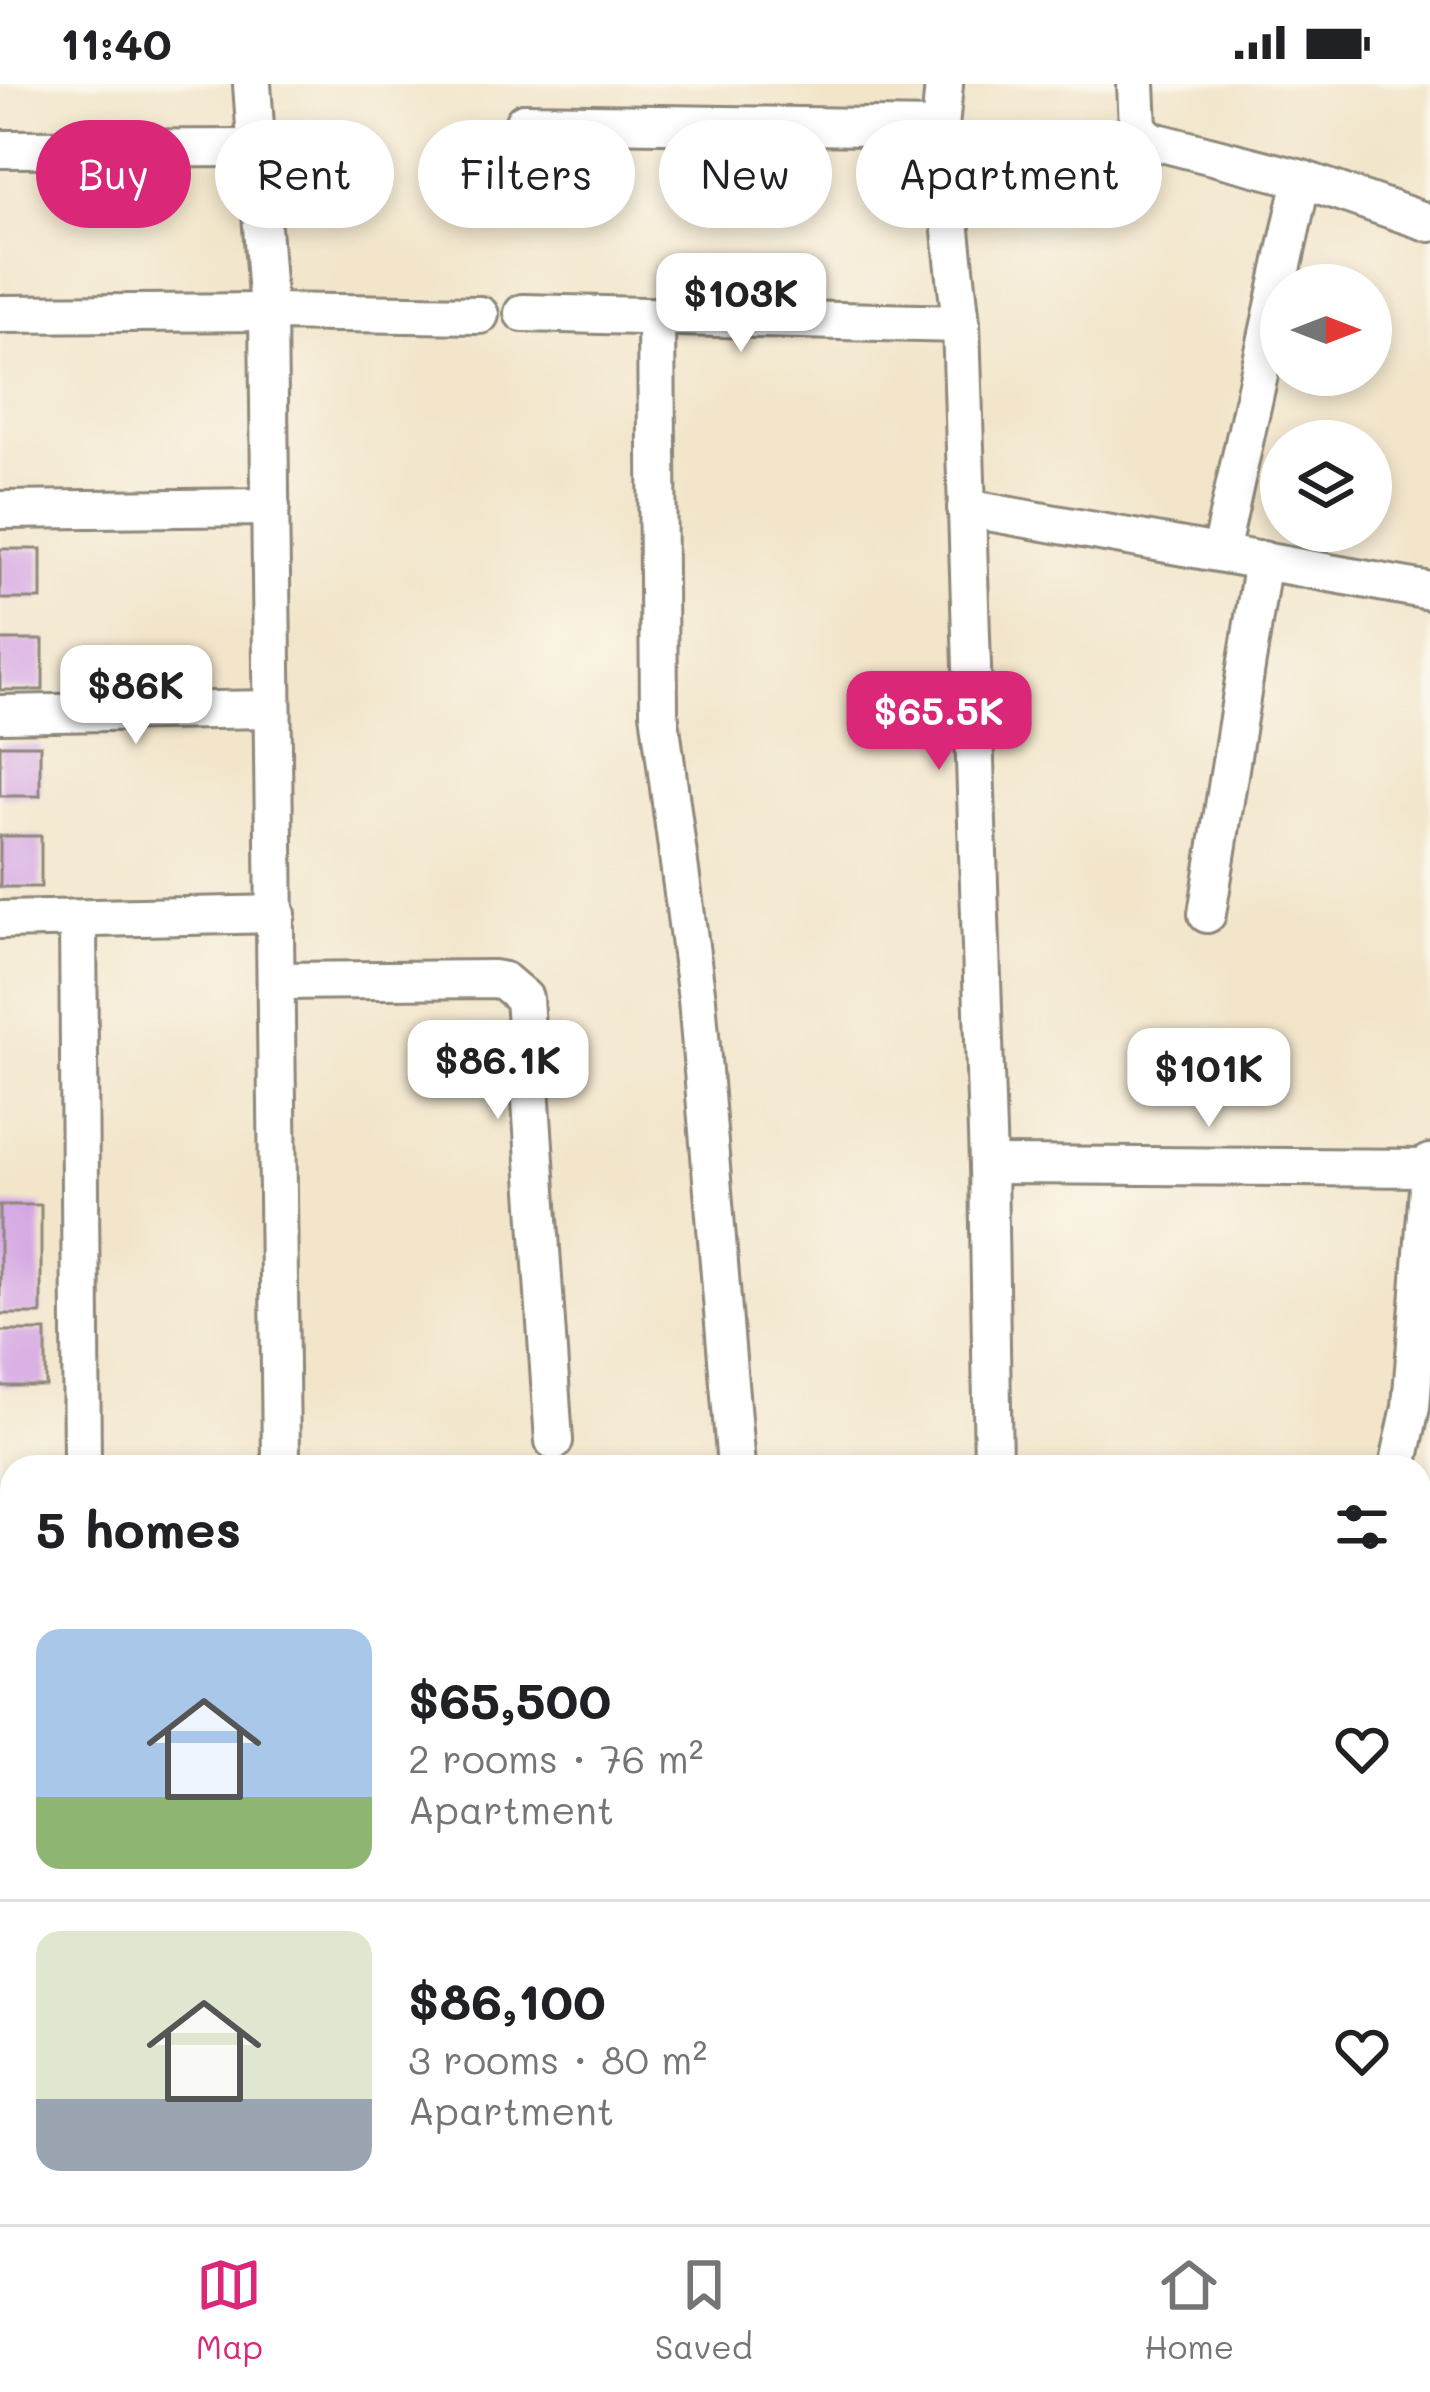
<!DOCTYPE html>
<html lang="en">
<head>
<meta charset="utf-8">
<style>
	body { margin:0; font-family:Mali,sans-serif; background:#f6f6f6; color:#202124; height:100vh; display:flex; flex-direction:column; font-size:45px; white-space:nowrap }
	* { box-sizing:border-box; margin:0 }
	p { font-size:39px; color:#757577 }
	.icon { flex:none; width:66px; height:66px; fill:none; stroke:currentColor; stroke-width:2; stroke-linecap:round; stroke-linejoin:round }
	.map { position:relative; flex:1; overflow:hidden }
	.sheet { position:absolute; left:0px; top:1371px; width:1431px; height:771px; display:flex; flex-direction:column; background:#fff; border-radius:36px 36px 0 0; box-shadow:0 6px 18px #0003 }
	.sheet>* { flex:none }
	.hud { position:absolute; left:36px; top:36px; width:1359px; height:108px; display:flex; gap:24px }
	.needle { width:78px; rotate:90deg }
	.buttons { position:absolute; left:1260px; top:180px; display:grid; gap:24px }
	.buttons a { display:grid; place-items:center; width:132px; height:132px; border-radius:50%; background:#fff; box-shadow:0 6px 18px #0003; font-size:60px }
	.price { position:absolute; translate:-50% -102px; padding:0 27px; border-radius:24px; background:#fff; color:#222; font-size:39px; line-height:78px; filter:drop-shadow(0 3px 6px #0008) }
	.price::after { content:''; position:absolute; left:50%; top:72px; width:36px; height:27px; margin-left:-18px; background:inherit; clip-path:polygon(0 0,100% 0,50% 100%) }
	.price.selected { background:#db2777; color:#fff }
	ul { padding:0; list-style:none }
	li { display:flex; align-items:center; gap:36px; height:300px; padding:0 36px }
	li+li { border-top:3px solid #e0e0e0 }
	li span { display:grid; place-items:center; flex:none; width:336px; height:240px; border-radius:24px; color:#555 }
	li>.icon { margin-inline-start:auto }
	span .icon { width:144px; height:144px; fill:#fffc; stroke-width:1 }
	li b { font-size:51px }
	h2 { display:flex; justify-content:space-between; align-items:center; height:144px; padding:0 36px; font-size:51px }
	.pill { padding:0 42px; border-radius:54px; background:#fff; box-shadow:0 6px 18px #0003; font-size:42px; line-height:108px }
	.pill.selected { background:#db2777; color:#fff }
	.status { display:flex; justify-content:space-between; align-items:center; height:84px; padding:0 60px; background:#fff; direction:ltr }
	.status svg { height:33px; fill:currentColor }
	.tab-bar { display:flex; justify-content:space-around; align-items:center; height:168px; border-top:3px solid #e0e0e0; background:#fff; font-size:33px; color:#757577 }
	.tab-bar a { display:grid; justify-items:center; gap:6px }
	.tab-bar .selected { color:#db2777 }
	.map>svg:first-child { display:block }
	.industrial { fill:#cbbfd5 }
	.building { fill:#d5a7e3 }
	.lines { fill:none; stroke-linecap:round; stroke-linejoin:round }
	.service-casing { stroke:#8e887a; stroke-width:24 }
	.minor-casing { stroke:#8e887a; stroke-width:42 }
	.service { stroke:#fff; stroke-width:18 }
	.minor { stroke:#fff; stroke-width:36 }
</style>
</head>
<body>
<div class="status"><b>11:40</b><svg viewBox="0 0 49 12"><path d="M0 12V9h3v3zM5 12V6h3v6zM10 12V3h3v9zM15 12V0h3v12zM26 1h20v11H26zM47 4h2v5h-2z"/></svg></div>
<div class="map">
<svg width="1430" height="2140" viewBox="0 0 1430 2140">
	<rect width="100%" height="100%" fill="#fbf7ec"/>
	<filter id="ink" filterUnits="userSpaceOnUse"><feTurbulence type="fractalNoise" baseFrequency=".00833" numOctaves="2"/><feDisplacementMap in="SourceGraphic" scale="24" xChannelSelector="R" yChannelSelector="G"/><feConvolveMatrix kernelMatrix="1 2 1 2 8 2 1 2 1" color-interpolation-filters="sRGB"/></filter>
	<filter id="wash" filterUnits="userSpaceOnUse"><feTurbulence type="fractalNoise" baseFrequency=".004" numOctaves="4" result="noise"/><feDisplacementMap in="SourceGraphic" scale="48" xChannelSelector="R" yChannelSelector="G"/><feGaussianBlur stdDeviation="2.7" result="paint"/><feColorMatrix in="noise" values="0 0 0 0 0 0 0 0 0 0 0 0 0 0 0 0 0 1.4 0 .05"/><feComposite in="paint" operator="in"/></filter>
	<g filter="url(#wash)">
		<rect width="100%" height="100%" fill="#f2e5ca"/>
		<polygon class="industrial" points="12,1486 12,2130 970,2130 970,2140 0,2140 0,1487"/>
		<g id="blocks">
			<g class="building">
				<rect x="0" y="465" width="41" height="50"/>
				<rect x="0" y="556" width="43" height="50"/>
				<rect x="0" y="661" width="40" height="51"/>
				<rect x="0" y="752" width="41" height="51"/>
				<rect x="0" y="1121" width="41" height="109"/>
				<rect x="0" y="1247" width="46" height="55"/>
			</g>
		</g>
	</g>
	<g filter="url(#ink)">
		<use href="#blocks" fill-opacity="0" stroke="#8e887a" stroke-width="3"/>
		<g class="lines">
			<g class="service-casing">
				<g id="service">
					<polyline points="0,1770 12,1684"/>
					<polyline points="6,1828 7,1933"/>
					<polyline points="0,2099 12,2098"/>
				</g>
			</g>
			<g class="minor-casing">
				<g id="minor">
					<polyline points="252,0 268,228 281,1375"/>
					<polyline points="944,0 940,44 961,240 988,1081 993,1383"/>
					<polyline points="1136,0 1138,43 1150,56 1302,95 1430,139"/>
					<polyline points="524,38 940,44"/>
					<polyline points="0,65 256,64"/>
					<polyline points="523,229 961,240"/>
					<polyline points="0,230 268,228 480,231"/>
					<polyline points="656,232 659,628 697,915 736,1383"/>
					<polyline points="966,424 1430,507"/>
					<polyline points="0,426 271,423"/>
					<polyline points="1220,468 1302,95"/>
					<polyline points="0,630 271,625"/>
					<polyline points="1207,830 1263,476"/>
					<polyline points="78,835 82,1382"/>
					<polyline points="0,836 277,830"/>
					<polyline points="277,897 493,895 504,897 524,914 554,1357"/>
					<polyline points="988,1081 1430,1084"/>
					<polyline points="1398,1383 1411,1323 1430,1079"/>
					<polyline points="0,1435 12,1435"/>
					<polyline points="1419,1653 1430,1659"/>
					<polyline points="999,2130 999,2140"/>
					<polyline points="1163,2140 1165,2130"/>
				</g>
			</g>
			<use href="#service" class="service"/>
			<use href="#minor" class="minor"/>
		</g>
	</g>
</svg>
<div class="buttons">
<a><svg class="needle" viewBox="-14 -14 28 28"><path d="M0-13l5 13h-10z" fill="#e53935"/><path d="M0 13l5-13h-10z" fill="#757577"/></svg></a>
<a><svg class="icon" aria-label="layers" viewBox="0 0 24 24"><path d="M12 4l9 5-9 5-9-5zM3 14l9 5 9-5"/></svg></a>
</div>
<b class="price" style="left:741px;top:271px">$103K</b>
<b class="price" style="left:136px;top:663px">$86K</b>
<b class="price selected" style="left:939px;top:689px">$65.5K</b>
<b class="price" style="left:498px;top:1038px">$86.1K</b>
<b class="price" style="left:1209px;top:1046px">$101K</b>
<div class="hud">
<a class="pill selected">Buy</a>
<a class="pill">Rent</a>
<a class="pill">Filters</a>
<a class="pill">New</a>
<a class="pill">Apartment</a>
</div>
<section class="sheet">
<h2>5 homes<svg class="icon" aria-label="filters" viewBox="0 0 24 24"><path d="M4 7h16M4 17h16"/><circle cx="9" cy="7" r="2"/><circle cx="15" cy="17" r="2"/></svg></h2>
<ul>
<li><span style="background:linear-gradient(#a9c7e8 70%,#8fb573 0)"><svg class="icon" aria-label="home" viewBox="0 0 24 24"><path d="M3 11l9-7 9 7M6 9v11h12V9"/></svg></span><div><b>$65,500</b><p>2 rooms · 76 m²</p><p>Apartment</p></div><svg class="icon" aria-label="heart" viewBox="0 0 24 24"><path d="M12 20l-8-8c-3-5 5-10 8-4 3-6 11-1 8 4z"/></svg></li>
<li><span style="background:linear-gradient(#dfe7d0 70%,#9aa5b1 0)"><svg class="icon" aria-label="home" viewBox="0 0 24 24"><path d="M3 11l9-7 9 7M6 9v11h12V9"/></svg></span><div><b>$86,100</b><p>3 rooms · 80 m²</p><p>Apartment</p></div><svg class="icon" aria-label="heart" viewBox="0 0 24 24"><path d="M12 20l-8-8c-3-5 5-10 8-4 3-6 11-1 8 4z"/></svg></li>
</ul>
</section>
</div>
<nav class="tab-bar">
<a class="selected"><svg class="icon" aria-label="map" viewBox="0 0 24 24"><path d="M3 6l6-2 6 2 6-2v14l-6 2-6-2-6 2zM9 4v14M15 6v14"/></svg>Map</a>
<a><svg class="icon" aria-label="saved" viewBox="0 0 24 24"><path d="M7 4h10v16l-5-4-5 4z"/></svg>Saved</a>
<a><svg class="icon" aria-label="home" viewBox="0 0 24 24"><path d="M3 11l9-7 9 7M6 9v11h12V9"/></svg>Home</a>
</nav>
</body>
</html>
